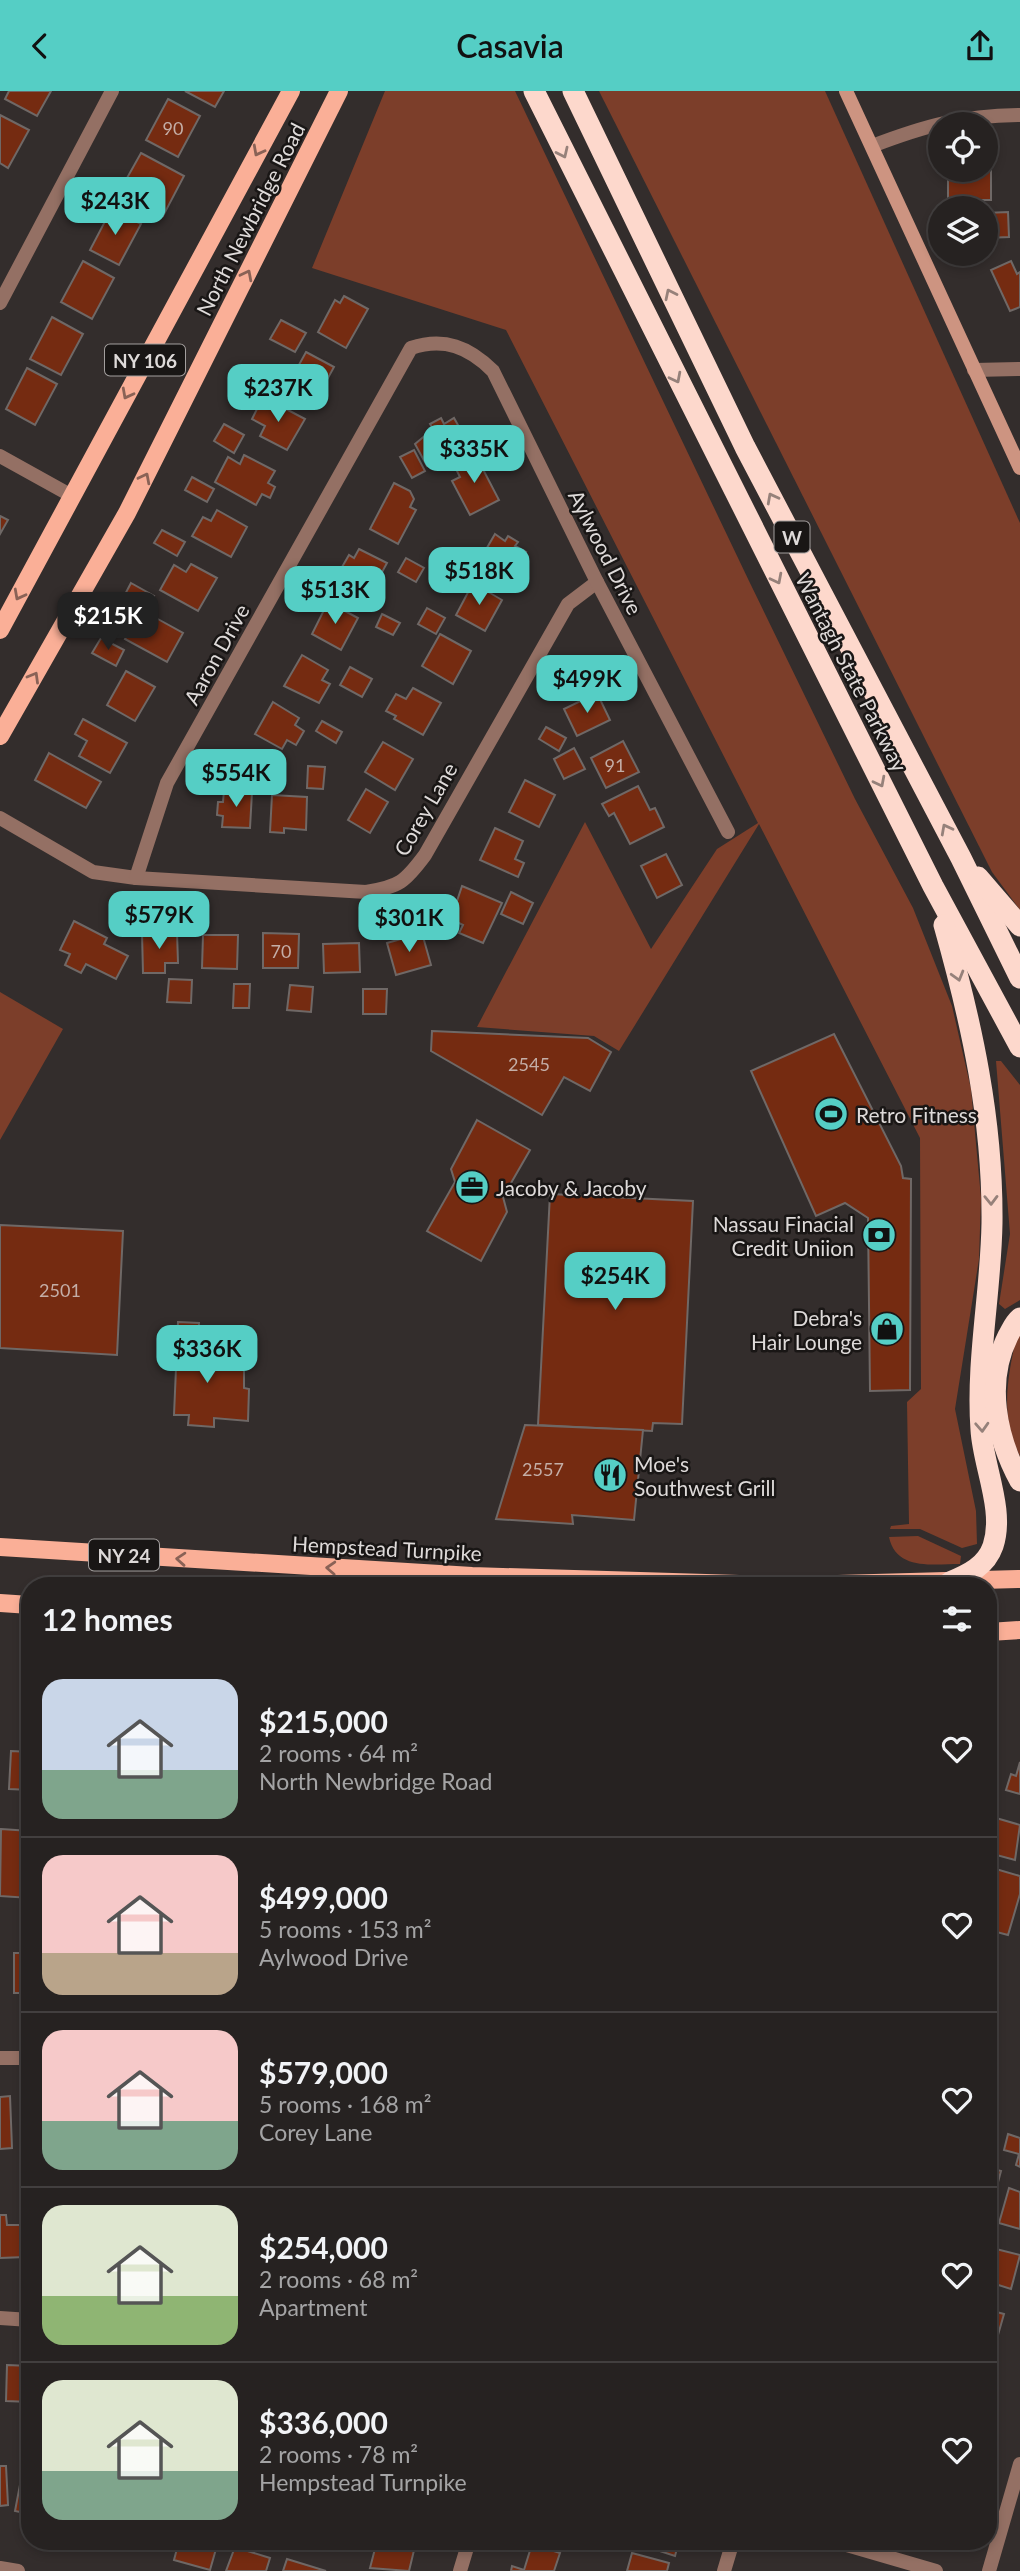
<!DOCTYPE html>
<html lang="en">
<head>
<meta charset="utf-8">
<style>
	body { margin:0; font-family:Lato,sans-serif; background:#322f2e; color:#f1f3f6; height:100vh; display:flex; flex-direction:column; font-size:26px; white-space:nowrap }
	* { box-sizing:border-box; margin:0 }
	p { font-size:23px; color:#a4a4a5 }
	.icon { flex:none; width:38px; height:38px; fill:none; stroke:currentColor; stroke-width:2; stroke-linecap:round; stroke-linejoin:round }
	.map { position:relative; flex:1; overflow:hidden }
	.side { position:absolute; left:21px; top:1486px; width:976px; height:973px; display:flex; flex-direction:column; background:#262221; border-radius:28px; box-shadow:0 4px 10px #0003,0 0 0 2px #423f3f }
	.side>* { flex:none }
	.tools { position:absolute; left:928px; top:21px; display:grid; gap:14px }
	.tools a { display:grid; place-items:center; width:70px; height:70px; border-radius:50%; background:#262221; box-shadow:0 4px 10px #0003,0 0 0 2px #423f3f; font-size:35px }
	.price { position:absolute; translate:-50% -60px; padding:0 16px; border-radius:14px; background:#55cec5; color:#111; font-size:23px; line-height:46px; filter:drop-shadow(0 2px 4px #0008) }
	.price::after { content:''; position:absolute; left:50%; top:42px; width:21px; height:16px; margin-left:-10px; background:inherit; clip-path:polygon(0 0,100% 0,50% 100%) }
	.price.on { background:#222; color:#fff }
	ul { padding:0; list-style:none }
	li { display:flex; align-items:center; gap:21px; height:175px; padding:0 21px }
	li+li { border-top:2px solid #423f3f }
	li span { display:grid; place-items:center; flex:none; width:196px; height:140px; border-radius:21px; color:#555 }
	li>.icon { margin-inline-start:auto }
	span .icon { width:84px; height:84px; fill:#fffc; stroke-width:1 }
	li b { font-size:30px }
	h2 { display:flex; justify-content:space-between; align-items:center; height:84px; padding:0 21px; font-size:30px }
	header { display:flex; justify-content:space-between; align-items:center; height:91px; padding:0 21px; background:#55cec5; color:#111; font-size:32px; font-weight:600 }
	.map>svg:first-child { display:block }
	.green { fill:#7c3e2a }
	.building { fill:#752b11; stroke:#6f6866; stroke-width:2 }
	.lines { fill:none; stroke-linecap:round; stroke-linejoin:round }
	.street { stroke:#947064; stroke-width:14 }
	.secondary { stroke:#cd9481; stroke-width:14 }
	.primary { stroke:#faaf97; stroke-width:18 }
	.highway { stroke:#fdd8cc; stroke-width:21 }
	.oneway { stroke:#8a6256 }
	.oneway2 { stroke:#96817a }
	.labels { text-anchor:middle; dominant-baseline:central; stroke-width:5; stroke-linejoin:round; paint-order:stroke }
	.number-label { font-size:18px; fill:#c4aea7 }
	.shield { fill:#191615; stroke:#a39f9e; stroke-width:2 }
	.shield-label { font-size:19px; font-weight:bold; fill:#dedad9 }
	.street-label { font-size:21px; fill:#dedad9; stroke:#191615 }
	.poi-label { font-size:21px; fill:#dedad9; stroke:#191615; text-anchor:start }
</style>
</head>
<body>
<header><svg class="icon" aria-label="back" viewBox="0 0 24 24"><path d="M15 5l-7 7 7 7"/></svg>Casavia<svg class="icon" aria-label="share" viewBox="0 0 24 24"><path d="M12 15V3M7 8l5-5 5 5M5 13v7h14v-7"/></svg></header>
<div class="map">
<svg width="1020" height="2480" viewBox="0 0 1020 2480">
	<rect width="100%" height="100%" fill="#332d2c"/>
	<g class="green">
		<polygon points="385,0 515,0 749,490 855,708 913,817 952,915 971,998 981,1107 979,1168 955,1318 976,1420 977,1453 962,1457 920,1438 890,1438 891,1435 909,1433 907,1311 921,1298 920,1047 759,733 619,960 594,945 477,936 585,731 651,858 717,758 758,732 506,239 312,177"/>
		<polygon points="599,0 825,0 1020,432 1020,819 992,781"/>
		<polygon points="0,901 63,938 0,1049"/>
		<polygon points="996,970 1001,970 1020,994 1020,1209 1005,1218 999,1213 1010,1143"/>
		<path d="M1020,1244V1365C1000,1327 1007,1288 1016,1248Z"/>
		<path d="M918,1445L961,1465L960,1473C934,1473 896,1480 889,1446Z"/>
	</g>
	<g class="building">
		<polygon points="9,0 51,0 37,25 5,8"/>
		<polygon points="185,0 224,0 215,16"/>
		<polygon points="168,8 200,25 178,66 146,49"/>
		<polygon points="0,24 29,39 8,77 0,72"/>
		<polygon points="141,62 184,85 163,125 123,103 131,89 127,87"/>
		<rect x="948" y="80" width="43" height="29"/>
		<polygon points="112,117 141,133 119,174 90,159"/>
		<polygon points="1008,121 1009,146 985,147 985,122"/>
		<polygon points="83,170 114,187 92,228 61,211"/>
		<polygon points="1011,170 1017,183 1020,181 1020,216 1010,220 991,179"/>
		<polygon points="344,205 368,218 346,257 318,241 335,209 340,212"/>
		<polygon points="52,226 83,243 61,284 30,268"/>
		<polygon points="281,229 306,242 295,261 270,248"/>
		<polygon points="306,261 334,276 317,307 289,292"/>
		<polygon points="27,277 57,293 35,334 6,318"/>
		<polygon points="251,279 269,289 259,307 241,297"/>
		<polygon points="269,309 305,328 287,359 260,345 265,335 252,328 259,314 265,317"/>
		<polygon points="441,327 444,333 454,327 468,352 427,375 415,353 433,338 430,333"/>
		<polygon points="224,333 244,344 234,362 214,350"/>
		<polygon points="414,359 425,380 412,387 400,366"/>
		<polygon points="475,363 499,409 470,424 452,390 460,386 454,374"/>
		<polygon points="244,364 275,380 268,392 275,396 270,407 262,403 256,414 215,391 228,366 240,373"/>
		<polygon points="192,386 214,398 207,411 185,399"/>
		<polygon points="394,392 410,400 414,408 410,416 416,419 398,453 370,438"/>
		<polygon points="217,419 247,436 231,466 192,445 203,426 211,430"/>
		<polygon points="0,425 8,429 0,443"/>
		<polygon points="162,439 185,451 177,465 154,452"/>
		<polygon points="495,443 505,450 508,445 518,451 515,455 526,461 511,487 480,469"/>
		<polygon points="359,458 387,472 369,505 342,491 348,479 342,476 349,464 354,467"/>
		<polygon points="447,462 464,472 457,484 440,474"/>
		<polygon points="406,467 424,477 416,491 398,481"/>
		<polygon points="191,473 217,487 198,520 160,499 174,474 186,481"/>
		<polygon points="131,492 154,505 145,521 122,509"/>
		<polygon points="473,492 502,509 485,540 456,524"/>
		<polygon points="328,511 358,527 341,559 312,543"/>
		<polygon points="427,517 445,527 436,543 418,533"/>
		<polygon points="382,523 400,532 393,544 376,536"/>
		<polygon points="156,527 183,542 167,571 125,548 135,530 150,539"/>
		<polygon points="440,543 471,560 453,593 422,575"/>
		<polygon points="101,547 124,559 116,575 92,562"/>
		<polygon points="302,564 328,579 322,589 330,593 319,612 284,595"/>
		<polygon points="350,576 372,588 362,606 340,594"/>
		<polygon points="126,580 155,596 135,630 107,614"/>
		<polygon points="413,597 441,612 423,644 394,628 396,625 386,620 396,603 406,608"/>
		<polygon points="597,602 610,629 577,645 564,618"/>
		<polygon points="273,611 299,627 295,634 304,640 296,654 287,649 282,658 255,643"/>
		<polygon points="83,628 127,652 110,682 79,665 87,650 75,643"/>
		<polygon points="322,630 342,641 336,652 316,640"/>
		<polygon points="546,636 566,647 559,660 539,648"/>
		<polygon points="623,650 639,681 606,697 591,667"/>
		<polygon points="383,651 413,668 395,699 365,681"/>
		<polygon points="574,657 585,678 564,688 554,668"/>
		<polygon points="49,662 101,691 86,717 35,689"/>
		<polygon points="237,667 262,670 260,686 235,683"/>
		<polygon points="308,675 325,676 323,698 307,697"/>
		<polygon points="525,689 555,704 539,736 509,721"/>
		<polygon points="638,695 650,719 655,717 664,736 630,753 614,722 609,725 602,713"/>
		<polygon points="366,698 388,711 370,742 348,729"/>
		<polygon points="224,700 252,701 250,737 222,736 223,725 217,724 218,711 223,711"/>
		<polygon points="272,704 307,706 306,739 284,737 284,742 270,741"/>
		<polygon points="495,737 523,750 515,768 524,772 518,786 480,769"/>
		<polygon points="666,763 682,794 657,807 641,775"/>
		<polygon points="462,795 502,812 483,852 459,842 463,834 451,828"/>
		<polygon points="511,801 533,812 523,833 501,823"/>
		<polygon points="74,830 107,847 104,853 128,865 116,888 86,873 81,882 65,874 70,863 60,859"/>
		<polygon points="177,841 178,872 165,872 165,882 143,882 142,842"/>
		<polygon points="263,842 299,843 298,877 263,877"/>
		<polygon points="422,842 431,874 396,884 387,852"/>
		<polygon points="203,844 238,844 237,878 202,877"/>
		<polygon points="359,852 360,881 324,882 323,853"/>
		<polygon points="169,888 192,889 191,912 167,911"/>
		<polygon points="234,893 250,893 249,917 233,917"/>
		<polygon points="290,894 313,896 311,921 287,919"/>
		<polygon points="363,898 387,898 386,923 363,923"/>
		<polygon points="432,940 588,947 611,961 590,1000 564,986 542,1024 431,960"/>
		<polygon points="834,943 901,1075 903,1087 911,1088 910,1299 870,1300 868,1127 845,1112 816,1125 751,980"/>
		<polygon points="477,1029 530,1059 503,1106 507,1121 481,1170 427,1140 455,1091 451,1078"/>
		<polygon points="550,1103 693,1110 682,1333 653,1332 652,1340 538,1334"/>
		<polygon points="0,1134 123,1140 117,1264 0,1257"/>
		<polygon points="178,1231 199,1232 197,1273 244,1276 244,1297 249,1298 248,1330 214,1327 214,1336 188,1334 189,1324 174,1324"/>
		<polygon points="525,1334 643,1339 634,1429 572,1424 573,1433 496,1428"/>
		<polygon points="11,1660 30,1661 30,1699 9,1698"/>
		<polygon points="1020,1671 1020,1703 1006,1699 1011,1683 1016,1685"/>
		<polygon points="996,1727 1020,1734 1015,1769 989,1762 989,1743"/>
		<polygon points="1,1738 30,1740 30,1807 0,1805"/>
		<polygon points="989,1776 1020,1785 1020,1803 1008,1844 989,1839"/>
		<rect x="14" y="1862" width="16" height="40"/>
		<polygon points="10,2005 12,2057 0,2058 0,2006"/>
		<polygon points="26,2016 30,2016 30,2060 21,2059"/>
		<polygon points="1008,2043 1020,2047 1020,2076 1016,2074 1019,2063 1004,2059"/>
		<polygon points="989,2077 1001,2080 997,2095 989,2093"/>
		<polygon points="1009,2097 1020,2101 1020,2138 999,2132"/>
		<polygon points="0,2124 6,2124 7,2134 24,2134 25,2166 0,2167"/>
		<polygon points="992,2157 1020,2164 1011,2198 989,2191"/>
		<polygon points="989,2219 1004,2223 994,2258 989,2256"/>
		<polygon points="7,2274 30,2275 30,2311 6,2310"/>
		<polygon points="0,2375 6,2375 8,2414 0,2415"/>
		<polygon points="23,2378 30,2379 30,2423 15,2420"/>
		<polygon points="179,2450 218,2451 210,2479 174,2469"/>
		<polygon points="377,2450 416,2451 409,2480 370,2477"/>
		<polygon points="629,2450 679,2450 675,2465"/>
		<polygon points="532,2453 560,2462 554,2480 511,2480 512,2475 524,2479"/>
		<polygon points="235,2456 270,2467 266,2480 226,2480"/>
		<polygon points="632,2462 669,2472 667,2480 627,2480"/>
		<polygon points="287,2468 326,2480 283,2480"/>
	</g>
	<g class="lines">
		<g class="street">
			<path d="M872,55C927,34 961,25 1020,24"/>
			<polyline points="0,212 112,0"/>
			<polyline points="974,279 1020,278"/>
			<polyline points="0,365 72,405"/>
			<path d="M0,727L93,781L136,787L366,801C399,796 405,791 425,764L568,513L597,491"/>
			<path d="M136,787L167,692L411,257C444,246 469,256 493,280L597,491L728,741"/>
			<polyline points="989,1557 993,1541"/>
			<polyline points="0,1967 30,1967"/>
			<polyline points="0,2227 30,2229"/>
			<polyline points="833,2450 936,2480"/>
			<polyline points="0,2477 18,2480"/>
			<polyline points="460,2480 469,2450"/>
			<polyline points="724,2480 733,2450"/>
			<polyline points="989,2480 1020,2373"/>
		</g>
		<polyline class="secondary" points="846,0 1020,377"/>
		<g class="primary">
			<polyline points="0,539 291,0"/>
			<polyline points="0,645 127,422 339,0"/>
			<polyline points="0,1456 472,1485 771,1494"/>
			<polyline points="802,1494 1020,1488"/>
			<polyline points="0,1512 30,1514"/>
			<polyline points="989,1541 1020,1539"/>
		</g>
		<g class="highway">
			<polyline points="534,0 933,795 1020,956"/>
			<polyline points="573,0 745,356 961,767 1020,887"/>
			<polyline points="978,786 1020,835"/>
			<path d="M944,834C972,933 993,1029 992,1132C991,1201 976,1270 981,1339C983,1375 1005,1419 993,1455C986,1475 969,1483 950,1491"/>
			<path d="M1020,1227C1014,1232 1012,1238 1008,1245C985,1291 996,1346 1020,1390"/>
		</g>
	</g>
	<defs><path id="oneway-chevron" d="M-2-3.5L2.5 0L-2 3.5" fill="none" stroke-width="1.6" stroke-linecap="round" stroke-linejoin="round" transform="scale(1.75)"/></defs>
	<g class="oneway">
		<use href="#oneway-chevron" transform="translate(258 60) rotate(118)"/>
		<use href="#oneway-chevron" transform="translate(247 184) rotate(-63)"/>
		<use href="#oneway-chevron" transform="translate(127 303) rotate(118)"/>
		<use href="#oneway-chevron" transform="translate(145 387) rotate(-63)"/>
		<use href="#oneway-chevron" transform="translate(19 504) rotate(118)"/>
		<use href="#oneway-chevron" transform="translate(34 586) rotate(-60)"/>
		<use href="#oneway-chevron" transform="translate(181 1468) rotate(-176)"/>
		<use href="#oneway-chevron" transform="translate(331 1477) rotate(-177)"/>
	</g>
	<g class="oneway2">
		<use href="#oneway-chevron" transform="translate(563 62) rotate(65)"/>
		<use href="#oneway-chevron" transform="translate(670 203) rotate(-116)"/>
		<use href="#oneway-chevron" transform="translate(676 287) rotate(63)"/>
		<use href="#oneway-chevron" transform="translate(772 407) rotate(-118)"/>
		<use href="#oneway-chevron" transform="translate(777 488) rotate(63)"/>
		<use href="#oneway-chevron" transform="translate(880 691) rotate(63)"/>
		<use href="#oneway-chevron" transform="translate(946 738) rotate(-118)"/>
		<use href="#oneway-chevron" transform="translate(958 885) rotate(74)"/>
		<use href="#oneway-chevron" transform="translate(991 1109) rotate(89)"/>
		<use href="#oneway-chevron" transform="translate(982 1336) rotate(87)"/>
	</g>
	<defs>
		<g id="stadium-disc" transform="scale(1.75)"><circle r="9.5" fill="#55cec5" stroke="#191615"/><path d="M0-5a6.5 5 0 1 0 0 10a6.5 5 0 1 0 0-10ZM-3.5-1.8h7v3.6h-7Z" fill="#111"/></g>
		<g id="office-disc" transform="scale(1.75)"><circle r="9.5" fill="#55cec5" stroke="#191615"/><path d="M-6-3h4V-5.5h4V-3h4V5H-6ZM-1-4.5V-3h2v-1.5ZM-6 0V1H6V0Z" fill="#111"/></g>
		<g id="bank-disc" transform="scale(1.75)"><circle r="9.5" fill="#55cec5" stroke="#191615"/><path d="M-6-4H6V4H-6ZM0-2.3a2.3 2.3 0 1 0 0 4.6a2.3 2.3 0 1 0 0-4.6Z" fill="#111"/></g>
		<g id="shop-disc" transform="scale(1.75)"><circle r="9.5" fill="#55cec5" stroke="#191615"/><path d="M-5-2.5h2.3a2.7 3.5 0 0 1 5.4 0H5L5.5 6h-11ZM-1.5-2.5h3a1.5 2.3 0 0 0-3 0Z" fill="#111"/></g>
		<g id="restaurant-disc" transform="scale(1.75)"><circle r="9.5" fill="#55cec5" stroke="#191615"/><path d="M-5-6h1v4h1v-4h1v4h1v-4h1v5L-1.5 .5V6h-2V.5L-5-1ZM5-6V6H3V1.5H1.5Q1.5-4 5-6Z" fill="#111"/></g>
	</defs>
	<g fill-rule="evenodd">
		<use href="#stadium-disc" x="831" y="1023"/>
		<use href="#office-disc" x="472" y="1096"/>
		<use href="#bank-disc" x="879" y="1144"/>
		<use href="#shop-disc" x="887" y="1238"/>
		<use href="#restaurant-disc" x="610" y="1384"/>
	</g>
	<g class="labels">
		<g class="number-label">
			<text x="173" y="37">90</text>
			<text x="615" y="674">91</text>
			<text x="281" y="860">70</text>
			<text x="529" y="973">2545</text>
			<text x="60" y="1199">2501</text>
			<text x="543" y="1378">2557</text>
		</g>
		<g class="shield">
			<rect x="105" y="253.5" width="80" height="31" rx="5"/>
			<rect x="774.5" y="430.5" width="35" height="31" rx="5"/>
			<rect x="89" y="1448.5" width="70" height="31" rx="5"/>
		</g>
		<g class="shield-label">
			<text x="145" y="269">NY 106</text>
			<text x="792" y="446">W</text>
			<text x="124" y="1464">NY 24</text>
		</g>
		<g class="street-label">
			<text transform="translate(250 128) rotate(-63)">North Newbridge Road</text>
			<text transform="translate(606 461) rotate(63)">Aylwood Drive</text>
			<text transform="translate(216 563) rotate(-61)">Aaron Drive</text>
			<text transform="translate(852 581) rotate(63)">Wantagh State Parkway</text>
			<text transform="translate(425 718) rotate(-60)">Corey Lane</text>
			<text transform="translate(387 1457) rotate(3)">Hempstead Turnpike</text>
		</g>
		<g class="poi-label">
			<text x="856" y="1023">Retro Fitness</text>
			<text x="496" y="1096">Jacoby &amp; Jacoby</text>
			<text x="854" y="1132" text-anchor="end">Nassau Finacial<tspan x="854" dy="24">Credit Uniion</tspan></text>
			<text x="862" y="1226" text-anchor="end">Debra's<tspan x="862" dy="24">Hair Lounge</tspan></text>
			<text x="634" y="1372">Moe's<tspan x="634" dy="24">Southwest Grill</tspan></text>
		</g>
	</g>
</svg>
<div class="tools">
<a><svg class="icon" aria-label="locate" viewBox="0 0 24 24"><circle cx="12" cy="12" r="6"/><path d="M12 2v4M12 18v4M2 12h4M18 12h4"/></svg></a>
<a><svg class="icon" aria-label="layers" viewBox="0 0 24 24"><path d="M12 4l9 5-9 5-9-5zM3 14l9 5 9-5"/></svg></a>
</div>
<b class="price" style="left:115px;top:146px">$243K</b>
<b class="price" style="left:278px;top:333px">$237K</b>
<b class="price" style="left:474px;top:394px">$335K</b>
<b class="price" style="left:479px;top:516px">$518K</b>
<b class="price" style="left:335px;top:535px">$513K</b>
<b class="price on" style="left:108px;top:561px">$215K</b>
<b class="price" style="left:587px;top:624px">$499K</b>
<b class="price" style="left:236px;top:718px">$554K</b>
<b class="price" style="left:159px;top:860px">$579K</b>
<b class="price" style="left:409px;top:863px">$301K</b>
<b class="price" style="left:615px;top:1221px">$254K</b>
<b class="price" style="left:207px;top:1294px">$336K</b>
<section class="side">
<h2>12 homes<svg class="icon" aria-label="filters" viewBox="0 0 24 24"><path d="M4 7h16M4 17h16"/><circle cx="9" cy="7" r="2"/><circle cx="15" cy="17" r="2"/></svg></h2>
<ul>
<li><span style="background:linear-gradient(#c9d6e8 65%,#7fa58c 0)"><svg class="icon" aria-label="home" viewBox="0 0 24 24"><path d="M3 11l9-7 9 7M6 9v11h12V9"/></svg></span><div><b>$215,000</b><p>2 rooms · 64 m²</p><p>North Newbridge Road</p></div><svg class="icon" aria-label="heart" viewBox="0 0 24 24"><path d="M12 20l-8-8c-3-5 5-10 8-4 3-6 11-1 8 4z"/></svg></li>
<li><span style="background:linear-gradient(#f6c9c9 70%,#b9a48a 0)"><svg class="icon" aria-label="home" viewBox="0 0 24 24"><path d="M3 11l9-7 9 7M6 9v11h12V9"/></svg></span><div><b>$499,000</b><p>5 rooms · 153 m²</p><p>Aylwood Drive</p></div><svg class="icon" aria-label="heart" viewBox="0 0 24 24"><path d="M12 20l-8-8c-3-5 5-10 8-4 3-6 11-1 8 4z"/></svg></li>
<li><span style="background:linear-gradient(#f6c9c9 65%,#7fa58c 0)"><svg class="icon" aria-label="home" viewBox="0 0 24 24"><path d="M3 11l9-7 9 7M6 9v11h12V9"/></svg></span><div><b>$579,000</b><p>5 rooms · 168 m²</p><p>Corey Lane</p></div><svg class="icon" aria-label="heart" viewBox="0 0 24 24"><path d="M12 20l-8-8c-3-5 5-10 8-4 3-6 11-1 8 4z"/></svg></li>
<li><span style="background:linear-gradient(#dfe7d0 65%,#8fb573 0)"><svg class="icon" aria-label="home" viewBox="0 0 24 24"><path d="M3 11l9-7 9 7M6 9v11h12V9"/></svg></span><div><b>$254,000</b><p>2 rooms · 68 m²</p><p>Apartment</p></div><svg class="icon" aria-label="heart" viewBox="0 0 24 24"><path d="M12 20l-8-8c-3-5 5-10 8-4 3-6 11-1 8 4z"/></svg></li>
<li><span style="background:linear-gradient(#dfe7d0 65%,#7fa58c 0)"><svg class="icon" aria-label="home" viewBox="0 0 24 24"><path d="M3 11l9-7 9 7M6 9v11h12V9"/></svg></span><div><b>$336,000</b><p>2 rooms · 78 m²</p><p>Hempstead Turnpike</p></div><svg class="icon" aria-label="heart" viewBox="0 0 24 24"><path d="M12 20l-8-8c-3-5 5-10 8-4 3-6 11-1 8 4z"/></svg></li>
</ul>
</section>
</div>
</body>
</html>
